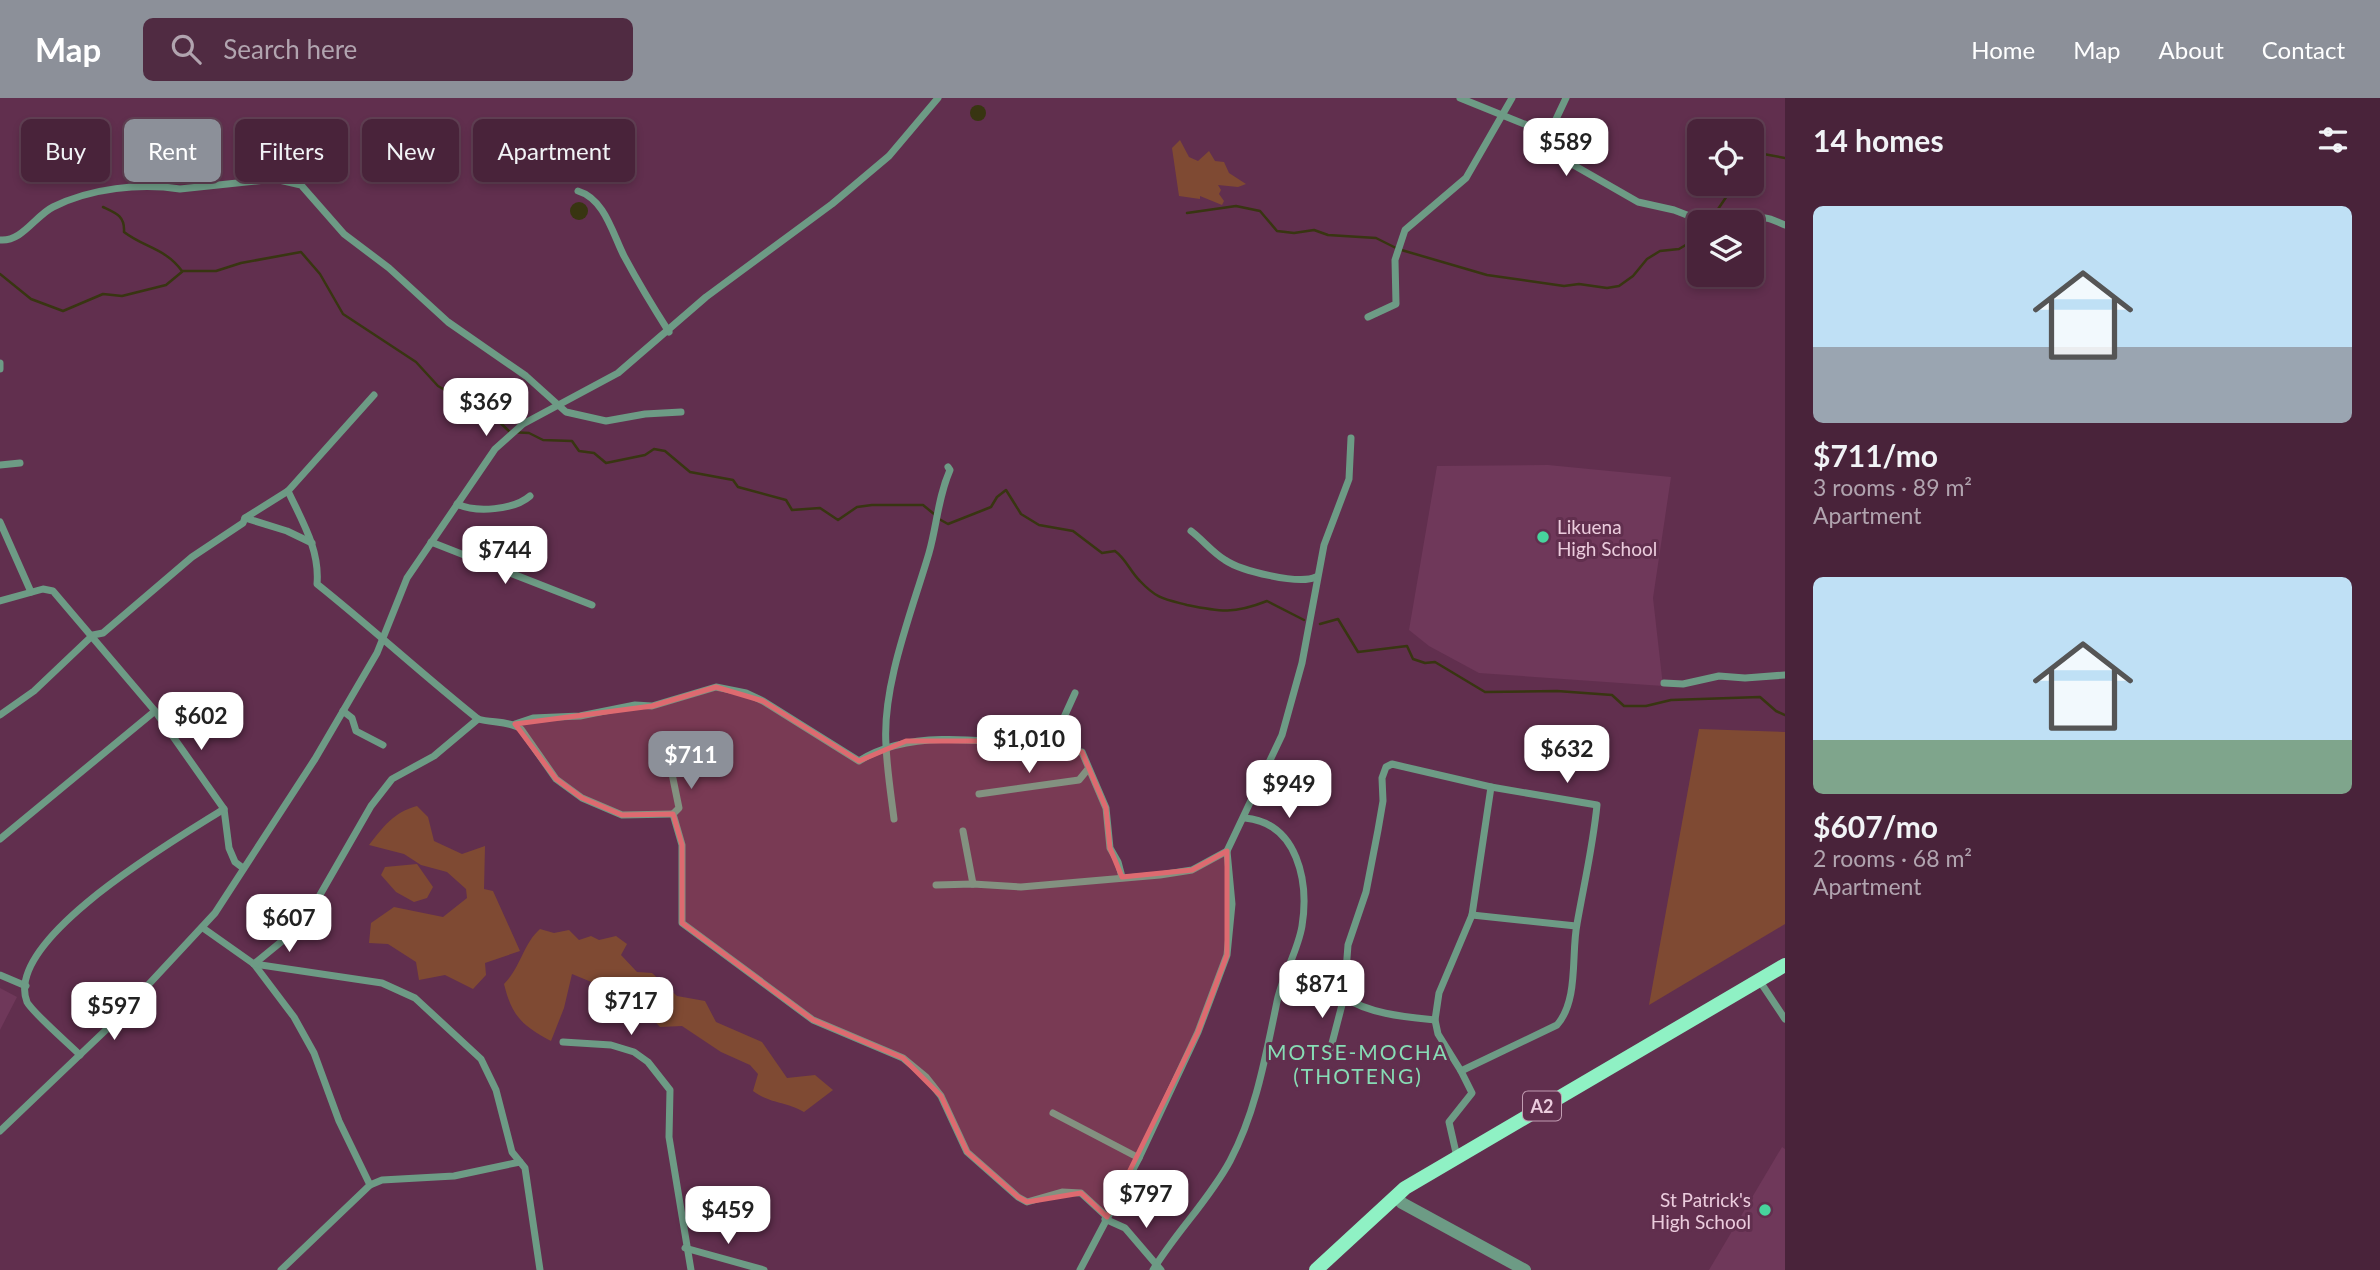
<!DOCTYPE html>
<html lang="en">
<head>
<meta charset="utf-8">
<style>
	body { margin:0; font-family:Lato,sans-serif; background:#502b42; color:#f1f3f6; height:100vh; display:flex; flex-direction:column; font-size:26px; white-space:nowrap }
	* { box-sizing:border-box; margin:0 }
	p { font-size:23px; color:#b1a4af }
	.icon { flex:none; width:38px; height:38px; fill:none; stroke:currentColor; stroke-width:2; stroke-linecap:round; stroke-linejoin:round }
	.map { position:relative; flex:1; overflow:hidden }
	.panel { display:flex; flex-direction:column; background:#49233a; width:595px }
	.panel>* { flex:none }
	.top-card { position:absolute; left:21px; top:21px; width:665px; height:63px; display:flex; gap:14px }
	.tools { position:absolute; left:1687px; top:21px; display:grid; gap:14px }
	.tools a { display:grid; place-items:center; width:77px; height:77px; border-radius:10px; background:#49233a; box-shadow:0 4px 10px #0003,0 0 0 2px #614054; font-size:35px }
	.price { position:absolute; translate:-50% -60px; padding:0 16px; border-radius:14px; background:#fff; color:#222; font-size:23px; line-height:46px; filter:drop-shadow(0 2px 4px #0008) }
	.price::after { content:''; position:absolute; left:50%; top:42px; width:21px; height:16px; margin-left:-10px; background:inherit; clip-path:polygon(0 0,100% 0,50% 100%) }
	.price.active { background:#8c9099; color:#fff }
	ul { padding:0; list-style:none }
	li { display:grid; align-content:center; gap:14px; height:371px; padding:0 28px }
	li span { display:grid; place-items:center; height:217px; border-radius:10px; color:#555 }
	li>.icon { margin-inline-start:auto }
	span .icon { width:126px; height:126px; fill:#fffc; stroke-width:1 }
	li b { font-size:30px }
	h2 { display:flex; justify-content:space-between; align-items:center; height:84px; padding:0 28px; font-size:30px }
	.chip { padding:0 24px; border-radius:10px; background:#49233a; box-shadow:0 4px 10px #0003,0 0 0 2px #614054; font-size:24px; line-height:63px }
	.chip.active { background:#8c9099; color:#fff }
	header { display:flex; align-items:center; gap:42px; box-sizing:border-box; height:98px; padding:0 35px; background:#8c9099; color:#fff }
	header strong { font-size:33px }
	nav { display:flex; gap:38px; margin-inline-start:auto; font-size:24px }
	.search { width:490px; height:63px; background:#502b42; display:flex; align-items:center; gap:18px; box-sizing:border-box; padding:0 24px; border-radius:10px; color:#b1a4af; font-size:26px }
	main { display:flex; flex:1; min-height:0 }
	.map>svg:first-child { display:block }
	.built { fill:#6f385a }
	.green { fill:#7f4a33 }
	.water { fill:#383511 }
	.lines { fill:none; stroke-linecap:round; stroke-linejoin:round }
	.stream { stroke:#383511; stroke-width:2.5 }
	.minor { stroke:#6d9b85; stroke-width:7 }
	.tertiary { stroke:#6d9b85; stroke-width:12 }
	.primary { stroke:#8ff1c4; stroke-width:14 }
	.marked { fill:#de6a70; fill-opacity:0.2; stroke:#de6a70; stroke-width:5; stroke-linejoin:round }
	.poi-dot { fill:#47d49d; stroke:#612f4e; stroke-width:2.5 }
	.labels { text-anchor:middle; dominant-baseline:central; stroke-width:6; stroke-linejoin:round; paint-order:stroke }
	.shield { fill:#612f4e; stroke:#c29db2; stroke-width:2 }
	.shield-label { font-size:18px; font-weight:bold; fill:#ebccdd }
	.poi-label { font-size:19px; fill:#ebccdd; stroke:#612f4e; text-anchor:start }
	.neighbourhood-label { font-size:21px; letter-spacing:2px; fill:#87dcb5; stroke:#612f4e }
</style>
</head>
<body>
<header>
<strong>Map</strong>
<div class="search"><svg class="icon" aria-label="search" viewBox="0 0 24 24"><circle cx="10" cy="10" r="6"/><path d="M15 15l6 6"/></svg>Search here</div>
<nav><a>Home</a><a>Map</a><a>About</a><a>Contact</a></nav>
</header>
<main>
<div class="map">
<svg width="1785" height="1172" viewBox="0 0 1785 1172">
	<rect width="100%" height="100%" fill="#612f4e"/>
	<g class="built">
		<polygon points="1548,367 1671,379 1653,500 1663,588 1479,575 1429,548 1409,532 1437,368"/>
		<polygon points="0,890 17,899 0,932"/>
		<polygon points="1782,1049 1785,1051 1785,1172 1709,1172"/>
	</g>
	<g class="green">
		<polygon points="1180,42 1189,59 1198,63 1209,53 1215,63 1224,64 1229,75 1246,86 1238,89 1218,87 1221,92 1219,96 1224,103 1222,107 1200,98 1200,101 1179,98 1172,50"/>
		<polygon points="1699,631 1785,634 1785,826 1649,907"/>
		<path d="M417,708L428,719L434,743L462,756L485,748L484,791L493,793L520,853L485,865L486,877L473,891L445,877L419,882L416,864L388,846L369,845L371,825L394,809L443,819L467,800L466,791L447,774L421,767L404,756L369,747C383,729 394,714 417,708Z"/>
		<polygon points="417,766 433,789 427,800 414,804 396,794 381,777 385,769"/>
		<path d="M540,831L554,835L569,832L579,842L591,838L599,842L616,838L627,846L621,857L637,874L652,875L677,898L705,903L716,924L762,944L787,980L815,977L833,992L804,1014C783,1002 773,1007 753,993L758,976L750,967L721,954L682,928L660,929L635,902L572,876L564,910L551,943C523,928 512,919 504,886C521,869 523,846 540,831Z"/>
	</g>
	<g class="water">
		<circle cx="978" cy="15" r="8"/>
		<circle cx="579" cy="113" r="9"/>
	</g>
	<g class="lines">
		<g class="stream">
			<polyline points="1752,63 1758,55 1785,60"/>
			<path d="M103,109C116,115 125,118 124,134C145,150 165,150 182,173"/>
			<polyline points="1187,115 1236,108 1260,113 1277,133 1294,135 1314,132 1328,137 1376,140 1398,151 1487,177 1564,188 1579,186 1607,190 1619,188 1633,178 1647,161 1660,153 1679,151 1699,139"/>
			<polyline points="1714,124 1712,120 1735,86"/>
			<polyline points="0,176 31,201 63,213 103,196 122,198 166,187 183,173 216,173 241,165 301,154 320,176 343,216 416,264 438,288 450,295 460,300 483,301 492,317 510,334 529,335 543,342 572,343 579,353 594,355 606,365 645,357 654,351 665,353 690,374 733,382 738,389 786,402 792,412 820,410 838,422 857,409 872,407 923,407 934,416"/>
			<path d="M939,421L948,426L991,409L997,399L1006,392L1021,416L1039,427L1073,433L1102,455L1115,453C1126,461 1130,473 1140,483C1157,501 1164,501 1187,507C1221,514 1234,516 1267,503L1304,522"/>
			<polyline points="1320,526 1338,521 1358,554 1407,548 1413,561 1425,565 1435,564 1485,594 1557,593 1612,597 1624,608 1646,608 1671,602 1760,599 1776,613 1785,617"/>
		</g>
		<g class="minor">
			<polyline points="1460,0 1549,36 1570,65 1638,104 1674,112 1705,124"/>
			<polyline points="1549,36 1566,0"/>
			<path d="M578,93C605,101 613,137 624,158C638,184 653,209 669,234"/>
			<path d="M1752,125C1764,115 1772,122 1785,127"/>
			<path d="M0,142C22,144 35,118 53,109C91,90 140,85 180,91L275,81L301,87L344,136L389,170L448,224L526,278L566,314L606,323L645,316L681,314"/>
			<polyline points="1368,219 1396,206 1395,162 1405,132 1466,80 1512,0"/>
			<polyline points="0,265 0,271"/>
			<polyline points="0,367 20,365"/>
			<path d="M288,393C302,423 320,452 317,486C372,530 423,577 478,621C492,625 510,623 521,631L556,681L582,700L622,717L673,716"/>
			<path d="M457,406C476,415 514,412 530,398"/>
			<polyline points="245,420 288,393 374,297"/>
			<polyline points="0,424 31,494"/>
			<path d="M1191,433C1203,442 1212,454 1225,462C1241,473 1299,487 1316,479"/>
			<polyline points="431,444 592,507"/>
			<polyline points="0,503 43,491 53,493 155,613 0,741"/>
			<polyline points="1664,585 1683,586 1719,578 1745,580 1785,577"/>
			<polyline points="155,613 224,711 229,750 235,764 243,770"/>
			<polyline points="343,613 352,620 356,633 383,647"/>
			<polyline points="0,617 34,593 93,537 103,535 192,459 243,425 245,420 287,433 312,445"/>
			<path d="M515,626L533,620L580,618L635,607L652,608L716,589L746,595L763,603L859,663C920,624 1013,649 1082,654L1106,710L1110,750L1118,764L1122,779"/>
			<polyline points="1050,650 1075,595"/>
			<polyline points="669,661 679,710 673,716"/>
			<polyline points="979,696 1079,682 1088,671"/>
			<polyline points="673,716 682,747 682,825 813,922 903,960 926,979 941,998 967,1054 1018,1099 1027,1104 1062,1094 1081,1095 1107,1119"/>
			<path d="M894,721C891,697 887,672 886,647C882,587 912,513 929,455C937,427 938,399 950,372L948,369"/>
			<polyline points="963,733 973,786"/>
			<polyline points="936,787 973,786 1021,789 1160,777 1192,772 1227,753"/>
			<polyline points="1472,817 1576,828"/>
			<polyline points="203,830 254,866 294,919 314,955 339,1023 370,1087"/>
			<polyline points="254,866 382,885 415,900 481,961 496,992 512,1054 525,1070 540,1172"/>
			<polyline points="254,866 287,839 313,809 371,708 392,681 434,658 478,621"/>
			<polyline points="0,877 26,888"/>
			<polyline points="1759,882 1785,921"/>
			<path d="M1344,899C1369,916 1406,919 1435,922"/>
			<polyline points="563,944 611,947 634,954 648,964 670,992 669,1039 691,1172"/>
			<path d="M1330,953L1344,899L1348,847L1366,794L1378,732L1383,703L1382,680L1386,669L1392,666L1491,689L1597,707C1593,748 1584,786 1577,826C1571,856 1579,902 1557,927L1461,973L1472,995L1449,1024L1457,1059"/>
			<path d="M80,957C70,947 32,914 27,904C2,841 180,739 224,711"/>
			<polyline points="1461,973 1438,936 1435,922 1439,895 1472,817 1491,689"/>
			<polyline points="1053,1015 1139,1060"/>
			<polyline points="0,1033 109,929 215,815 315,661 377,555 407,480 495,351 523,326 618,275 706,199 832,106 889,58 938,0"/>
			<polyline points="1105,1121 1125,1130 1161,1172"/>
			<polyline points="685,1150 764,1172"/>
			<polyline points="281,1172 370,1087 382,1082 454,1078 520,1064"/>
			<polyline points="1080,1172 1139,1060 1198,934 1227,857 1232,806 1227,753 1282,637 1302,565 1324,447 1349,381 1351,340"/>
			<path d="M1153,1172C1176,1134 1209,1102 1230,1063C1257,1012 1266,955 1278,899C1284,875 1298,852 1302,828C1309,784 1298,725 1245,720"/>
		</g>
		<polyline class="tertiary" points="1396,1098 1402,1105 1525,1172"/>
		<polyline class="primary" points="1316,1172 1405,1090 1785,867"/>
	</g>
	<path class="marked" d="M716,589L763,603L859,663L906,643H988L1082,654L1106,710L1110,750L1122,779L1192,772L1227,753V857L1198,934L1107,1119L1081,1095L1027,1104L1018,1099L967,1054L941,998L903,960L813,922L682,825V747L673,716L622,717L582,700L556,681L515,626L652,608Z"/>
	<g class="poi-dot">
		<circle cx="1543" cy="439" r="7"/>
		<circle cx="1765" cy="1112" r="7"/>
	</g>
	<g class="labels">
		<rect class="shield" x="1523" y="993.5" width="38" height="29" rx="5"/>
		<g class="shield-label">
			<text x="1542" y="1008">A2</text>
		</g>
		<g class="poi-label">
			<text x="1557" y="428">Likuena<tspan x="1557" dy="22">High School</tspan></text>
			<text x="1751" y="1101" text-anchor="end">St Patrick's<tspan x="1751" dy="22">High School</tspan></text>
		</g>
		<g class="neighbourhood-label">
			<text x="1358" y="953">MOTSE-MOCHA<tspan x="1358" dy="24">(THOTENG)</tspan></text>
		</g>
	</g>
</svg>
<div class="tools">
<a><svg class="icon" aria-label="locate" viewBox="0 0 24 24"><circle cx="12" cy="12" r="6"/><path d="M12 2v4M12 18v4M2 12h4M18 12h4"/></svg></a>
<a><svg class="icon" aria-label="layers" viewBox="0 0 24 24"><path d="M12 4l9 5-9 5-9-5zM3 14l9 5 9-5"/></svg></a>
</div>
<b class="price" style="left:1566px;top:80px">$589</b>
<b class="price" style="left:486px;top:340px">$369</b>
<b class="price" style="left:505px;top:488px">$744</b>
<b class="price" style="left:201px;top:654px">$602</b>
<b class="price" style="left:1029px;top:677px">$1,010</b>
<b class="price" style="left:1567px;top:687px">$632</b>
<b class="price active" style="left:691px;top:693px">$711</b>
<b class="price" style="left:1289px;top:722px">$949</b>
<b class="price" style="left:289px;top:856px">$607</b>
<b class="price" style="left:1322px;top:922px">$871</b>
<b class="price" style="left:631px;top:939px">$717</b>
<b class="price" style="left:114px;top:944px">$597</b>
<b class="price" style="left:1146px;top:1132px">$797</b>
<b class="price" style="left:728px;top:1148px">$459</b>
<div class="top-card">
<a class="chip">Buy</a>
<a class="chip active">Rent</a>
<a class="chip">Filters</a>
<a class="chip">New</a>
<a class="chip">Apartment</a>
</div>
</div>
<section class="panel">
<h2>14 homes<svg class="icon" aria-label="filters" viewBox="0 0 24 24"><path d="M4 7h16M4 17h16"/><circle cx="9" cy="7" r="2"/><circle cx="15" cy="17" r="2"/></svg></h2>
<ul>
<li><span style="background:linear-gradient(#bfe0f5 65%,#9aa5b1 0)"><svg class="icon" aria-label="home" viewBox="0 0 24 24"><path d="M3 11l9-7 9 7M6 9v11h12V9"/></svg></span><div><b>$711/mo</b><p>3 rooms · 89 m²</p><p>Apartment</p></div></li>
<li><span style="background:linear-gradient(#bfe0f5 75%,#7fa58c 0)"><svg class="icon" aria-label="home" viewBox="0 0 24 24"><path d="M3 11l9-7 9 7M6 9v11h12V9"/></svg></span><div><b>$607/mo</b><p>2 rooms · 68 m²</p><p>Apartment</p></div></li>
</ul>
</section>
</main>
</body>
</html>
